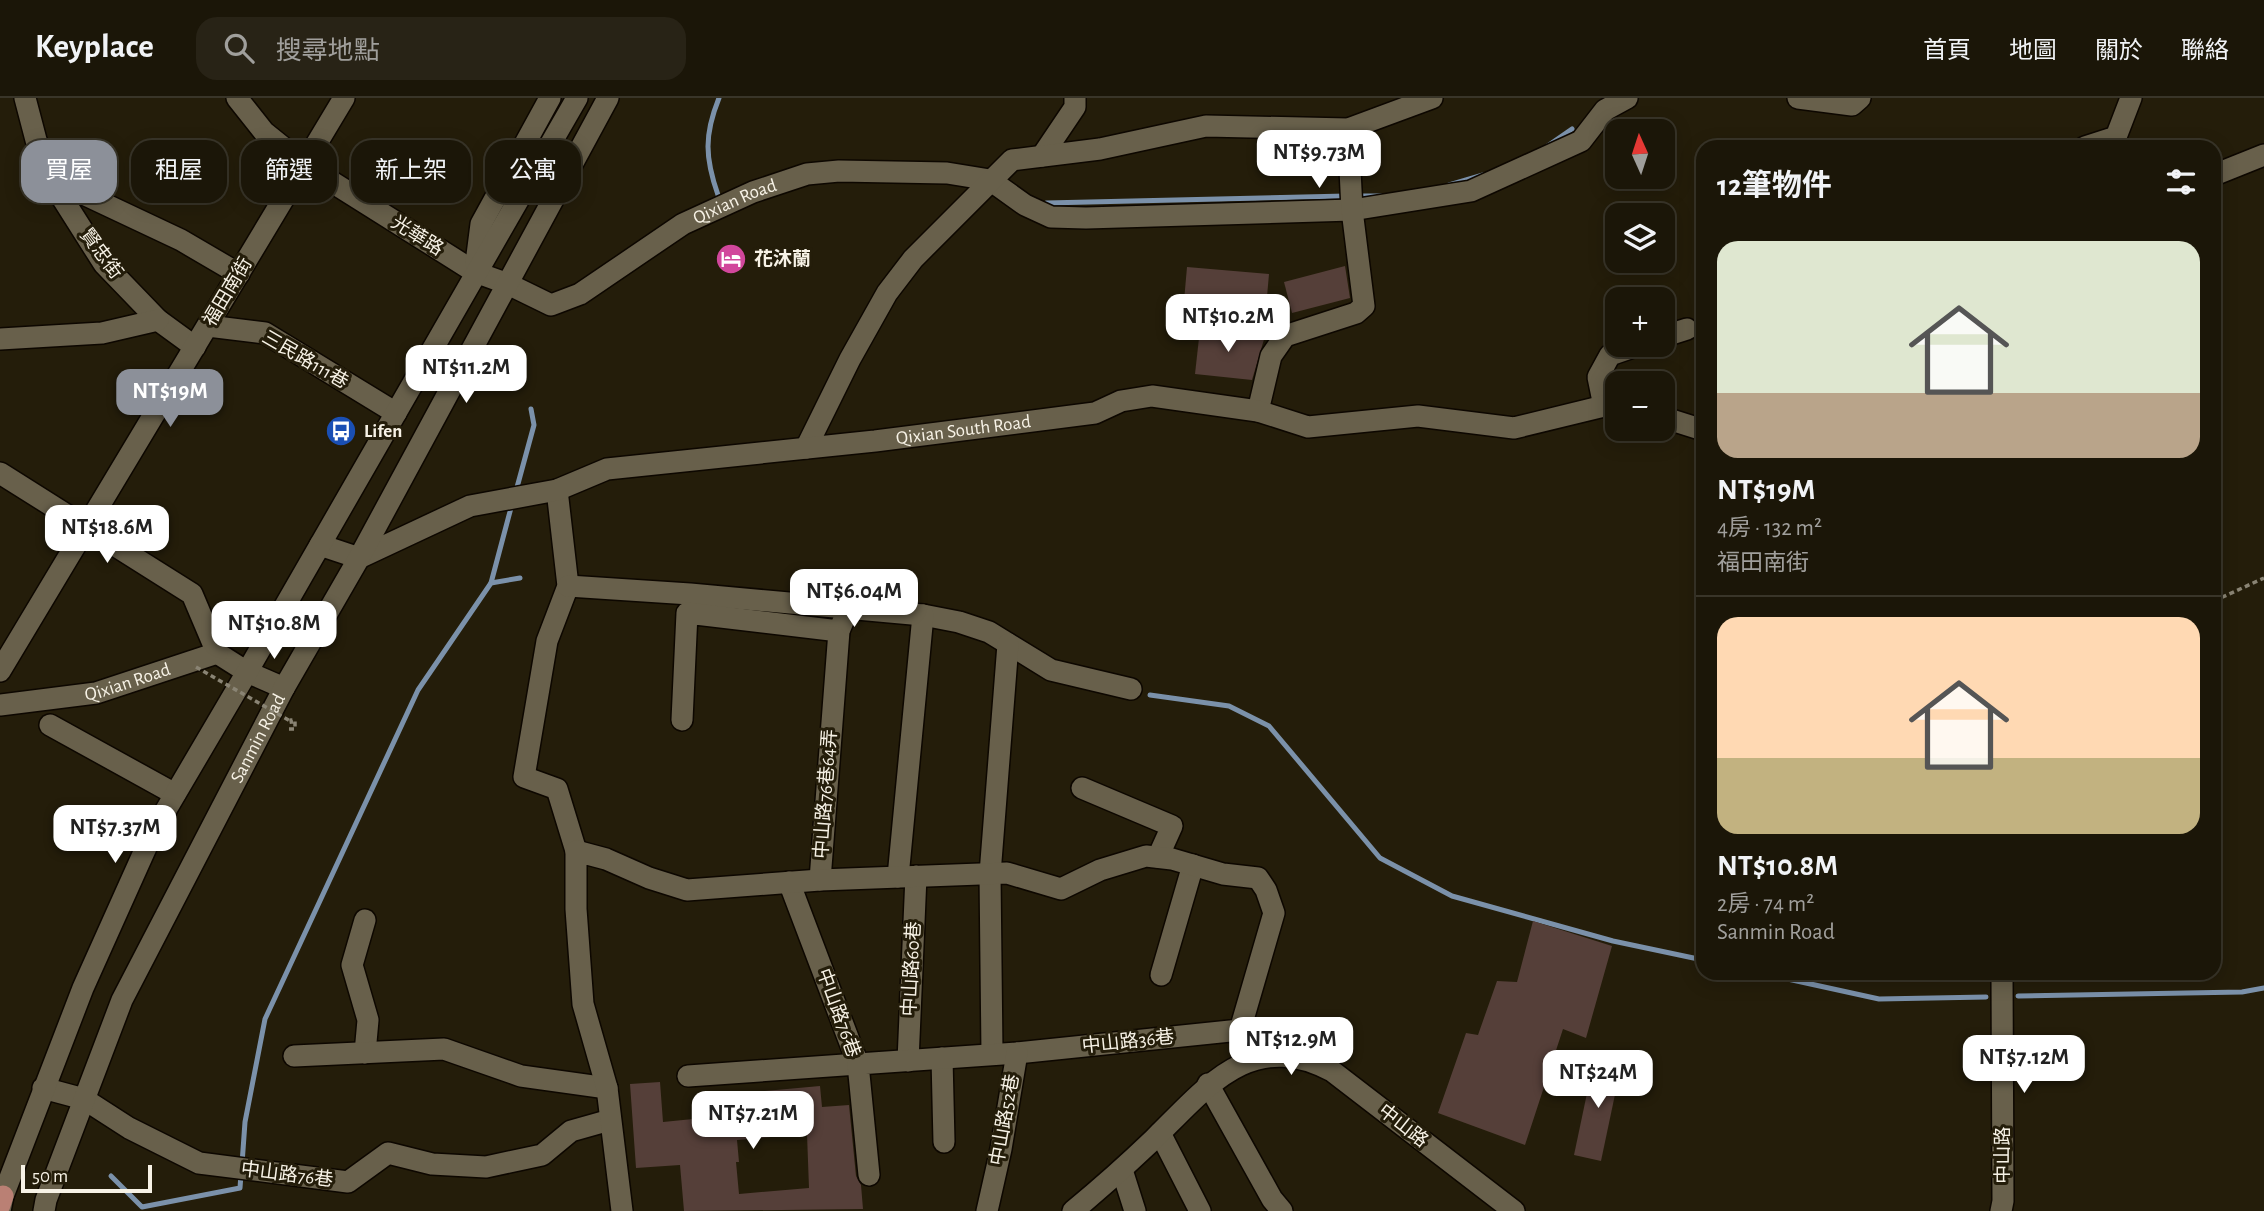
<!DOCTYPE html>
<html lang="zh-TW">
<head>
<meta charset="utf-8">
<style>
	body { margin:0; font-family:"Alegreya Sans","Noto Sans TC",sans-serif; background:#282316; color:#f1f3f6; height:100vh; display:flex; flex-direction:column; font-size:26px; white-space:nowrap }
	* { box-sizing:border-box; margin:0 }
	p { font-size:23px; color:#a09f9c }
	.icon { flex:none; width:38px; height:38px; fill:none; stroke:currentColor; stroke-width:2; stroke-linecap:round; stroke-linejoin:round }
	.map { position:relative; flex:1; overflow:hidden }
	.details { position:absolute; left:1696px; top:42px; width:525px; height:840px; display:flex; flex-direction:column; background:#1b1608; border-radius:21px; box-shadow:0 4px 18px #0003,0 0 0 2px #393529 }
	.details>* { flex:none }
	.guide { position:absolute; left:21px; top:42px; width:665px; height:63px; display:flex; gap:14px }
	.needle { width:46px; rotate:357deg }
	.buttons { position:absolute; left:1605px; top:21px; display:grid; gap:14px }
	.buttons a { display:grid; place-items:center; width:70px; height:70px; border-radius:14px; background:#1b1608; box-shadow:0 4px 18px #0003,0 0 0 2px #393529; font-size:35px }
	.scale { position:absolute; left:21px; bottom:18px; width:131px; box-sizing:border-box; padding-left:7px; border:4px solid #f7f2e6; border-top:0; font-size:19px; line-height:24px; white-space:nowrap; color:#f7f2e6; -webkit-text-stroke:5px #241d0a; paint-order:stroke }
	.price { position:absolute; translate:-50% -60px; padding:0 16px; border-radius:14px; background:#fff; color:#222; font-size:23px; line-height:46px; filter:drop-shadow(0 2px 4px #0008) }
	.price::after { content:''; position:absolute; left:50%; top:42px; width:21px; height:16px; margin-left:-10px; background:inherit; clip-path:polygon(0 0,100% 0,50% 100%) }
	.price.active { background:#8c9099; color:#fff }
	ul { padding:0; list-style:none }
	li { display:grid; align-content:center; gap:14px; height:371px; padding:0 21px }
	li+li { border-top:2px solid #393529 }
	li span { display:grid; place-items:center; height:217px; border-radius:21px; color:#555 }
	li>.icon { margin-inline-start:auto }
	span .icon { width:126px; height:126px; fill:#fffc; stroke-width:1 }
	li b { font-size:30px }
	h2 { display:flex; justify-content:space-between; align-items:center; height:84px; padding:0 21px; font-size:30px }
	.pill { padding:0 24px; border-radius:21px; background:#1b1608; box-shadow:0 4px 18px #0003,0 0 0 2px #393529; font-size:24px; line-height:63px }
	.pill.active { background:#8c9099; color:#fff }
	header { display:flex; align-items:center; gap:42px; box-sizing:border-box; height:98px; padding:0 35px; background:#1b1608; border-bottom:2px solid #393529 }
	header strong { font-size:33px }
	nav { display:flex; gap:38px; margin-inline-start:auto; font-size:24px }
	.search { width:490px; height:63px; background:#282316; display:flex; align-items:center; gap:18px; box-sizing:border-box; padding:0 24px; border-radius:21px; color:#a09f9c; font-size:26px }
	.map>svg:first-child { display:block }
	.lines { fill:none; stroke-linecap:round; stroke-linejoin:round }
	.stream { stroke:#7b91aa; stroke-width:5 }
	.building { fill:#553f39; fill-rule:evenodd }
	.minor-casing { stroke:#0d0700; stroke-width:24 }
	.major-casing { stroke:#0d0700; stroke-width:24 }
	.path { stroke:#8a8474; stroke-width:3.5; stroke-dasharray:5 3.5; stroke-linecap:butt }
	.minor { stroke:#68604b; stroke-width:21 }
	.major { stroke:#ba8074; stroke-width:21 }
	.path-bridge { stroke:#8a8474; stroke-width:3.5; stroke-dasharray:5 3.5; stroke-linecap:butt }
	.labels { text-anchor:middle; dominant-baseline:central; stroke-width:6; stroke-linejoin:round; paint-order:stroke }
	.street-label { font-size:19px; fill:#f7f2e6; stroke:#241d0a }
	.poi-label { font-size:19px; font-weight:bold; fill:#f7f2e6; stroke:#241d0a; text-anchor:start }
</style>
</head>
<body>
<header>
<strong>Keyplace</strong>
<div class="search"><svg class="icon" aria-label="search" viewBox="0 0 24 24"><circle cx="10" cy="10" r="6"/><path d="M15 15l6 6"/></svg>搜尋地點</div>
<nav><a>首頁</a><a>地圖</a><a>關於</a><a>聯絡</a></nav>
</header>
<div class="map">
<svg width="2264" height="1113" viewBox="0 0 2264 1113">
	<rect width="100%" height="100%" fill="#241d0a"/>
	<g class="lines">
		<g class="stream">
			<polyline points="1546,49 1572,31"/>
			<polyline points="1449,87 1483,77"/>
			<path d="M718,97C705,60 704,37 719,0"/>
			<polyline points="1356,98 1381,98"/>
			<polyline points="1046,105 1346,98"/>
			<polyline points="516,393 534,327 531,311"/>
			<polyline points="491,485 512,406"/>
			<polyline points="1150,597 1229,608 1269,628 1380,760 1452,798 1613,843 1703,862"/>
			<polyline points="1760,875 1879,901 1986,899"/>
			<polyline points="2018,898 2242,894 2264,890"/>
			<polyline points="242,1066 245,1024 265,921 418,592 491,485 520,480"/>
			<polyline points="111,1078 142,1109 240,1090 241,1076"/>
		</g>
	</g>
	<g class="building">
		<polygon points="1345,168 1350,200 1292,215 1284,184"/>
		<polygon points="1187,169 1269,176 1266,210 1184,203"/>
		<polygon points="1200,231 1265,238 1252,282 1195,276"/>
		<polygon points="1533,823 1612,848 1586,940 1563,931 1525,1047 1438,1015 1466,935 1478,937 1497,883 1517,884"/>
		<polygon points="1594,962 1621,968 1601,1063 1574,1057"/>
		<path d="M660,984L663,1024L713,1019L710,998L820,988L822,1009L849,1007L856,1078L861,1087L863,1111L684,1113L680,1067L636,1070L630,986ZM807,1036L809,1090L739,1096L736,1064H739L737,1042Z"/>
	</g>
	<g class="lines">
		<g class="minor-casing">
			<g id="minor">
				<polyline points="25,0 36,42 52,84 104,166 158,222 195,249"/>
				<path id="s1" d="M237,0L264,34L305,67L475,174L508,186L551,207L580,196L683,126L753,94L807,76L839,73L947,75L990,82L1025,107L1051,119L1086,120L1352,112L1471,93L1581,43L1605,12L1627,0"/>
				<polyline points="1798,0 1852,7 1860,0"/>
				<polyline points="2085,49 2116,39 2131,0"/>
				<polyline points="1042,58 1075,9 1075,0"/>
				<polyline points="2214,77 2264,57"/>
				<polyline points="77,93 181,142 239,176"/>
				<polyline points="476,165 481,126 550,0"/>
				<polyline points="208,228 265,235 396,315"/>
				<polyline points="1662,239 1687,231"/>
				<polyline points="0,241 102,235 158,222"/>
				<polyline points="1604,308 1598,279 1610,257 1639,247"/>
				<polyline points="1258,313 1271,258 1285,238 1356,215 1364,208 1352,112 1348,31"/>
				<polyline points="1662,319 1703,332"/>
				<polyline points="806,350 850,261 887,195 913,161 1012,62 1100,51 1206,28 1348,31 1432,0"/>
				<polyline points="0,375 192,496 217,555"/>
				<polyline points="557,392 568,488 547,543 524,679 557,691 576,753"/>
				<path id="s2" d="M320,447L359,460L470,408L557,392L607,371L875,343L1095,315L1121,303L1152,298L1258,313L1308,329L1418,318L1514,330L1604,308L1617,309"/>
				<polyline points="568,488 690,496 923,517 959,524 989,534 1051,572 1131,591"/>
				<polyline points="217,555 247,574 284,590"/>
				<polyline points="0,573 344,0"/>
				<path id="s3" d="M0,607L96,595L217,555"/>
				<polyline points="682,622 687,515 839,533"/>
				<polyline points="50,627 175,696"/>
				<polyline points="1082,690 1172,728 1158,759"/>
				<polyline points="898,779 923,517"/>
				<polyline points="820,782 839,533 849,509"/>
				<polyline points="1161,877 1193,767"/>
				<polyline points="365,955 368,922 352,867 365,822"/>
				<polyline points="992,955 990,776 1008,546"/>
				<polyline points="294,958 444,951 521,978 607,990"/>
				<polyline points="942,960 944,1044"/>
				<polyline points="908,963 916,778"/>
				<polyline points="688,978 858,966 789,784"/>
				<polyline points="1208,986 1272,1101 1282,1113"/>
				<polyline points="43,990 84,1001 129,1030 199,1065 348,1084 388,1055 432,1066 486,1069 542,1057 571,1033 610,1022"/>
				<polyline points="1160,1035 1200,1113"/>
				<polyline points="1122,1072 1135,1113"/>
				<polyline points="0,1113 3,1098 83,890 153,734 247,574 577,0"/>
				<path id="s4" d="M44,1113L46,1102L122,902L284,590L359,460L608,0"/>
				<polyline points="622,1113 607,990 583,906 576,811 576,753 606,761 649,780 687,792 820,782 1007,775 1061,791 1100,772 1146,758 1172,761 1223,776 1258,780 1266,792 1274,815 1240,932 1017,955 858,966 869,1077"/>
				<polyline points="987,1113 1001,1051 1017,955"/>
				<path d="M1073,1113C1101,1090 1128,1066 1154,1041C1207,989 1251,930 1332,973L1514,1113"/>
				<polyline points="2001,1113 2003,1103 2002,875"/>
			</g>
		</g>
		<g class="major-casing">
			<polyline id="major" points="0,1107 3,1098"/>
		</g>
		<g class="path">
			<polyline points="2214,503 2264,480"/>
			<polyline points="289,631 295,631 295,623 291,622 292,629"/>
		</g>
		<use href="#minor" class="minor"/>
		<use href="#major" class="major"/>
		<polyline class="path-bridge" points="196,569 292,624"/>
	</g>
	<defs>
		<g id="hotel-disc" transform="scale(1.575)"><circle r="9.5" fill="#d1479c" stroke="#241d0a"/><path d="M-6-4.5h1.5V1H6V5H4.5V3h-9V5H-6ZM-4 0a1.8 1.8 0 1 1 3.6 0ZM.5 0V-2.5h3Q6-2.5 6 0Z" fill="#fff"/></g>
		<g id="bus-disc" transform="scale(1.575)"><circle r="9.5" fill="#1a4fb4" stroke="#241d0a"/><path d="M-5-6H5V4H4V6H2V4H-2V6H-4V4H-5ZM-3.5-4V0h7V-4ZM-3.5 1.2v1.5H-2V1.2ZM2 1.2v1.5H3.5V1.2Z" fill="#fff"/></g>
	</defs>
	<g fill-rule="evenodd">
		<use href="#hotel-disc" x="731" y="161"/>
		<use href="#bus-disc" x="341" y="333"/>
	</g>
	<g class="labels">
		<g class="street-label">
			<text stroke="none"><textPath href="#s1" startOffset="592">Qixian Road</textPath></text>
			<text transform="translate(417 138) rotate(32)">光華路</text>
			<text transform="translate(101 156) rotate(53)">賢忠街</text>
			<text transform="translate(228 194) rotate(-59)">福田南街</text>
			<text transform="translate(305 262) rotate(30)">三民路111巷</text>
			<text stroke="none"><textPath href="#s2" startOffset="665">Qixian South Road</textPath></text>
			<text stroke="none"><textPath href="#s3" startOffset="130">Qixian Road</textPath></text>
			<text stroke="none"><textPath href="#s4" startOffset="520">Sanmin Road</textPath></text>
			<text transform="translate(826 696) rotate(-86)">中山路76巷64弄</text>
			<text transform="translate(912 871) rotate(-87)">中山路60巷</text>
			<text transform="translate(838 915) rotate(70)">中山路76巷</text>
			<text transform="translate(1128 944) rotate(-6)">中山路36巷</text>
			<text transform="translate(1005 1022) rotate(-80)">中山路52巷</text>
			<text transform="translate(1403 1028) rotate(38)">中山路</text>
			<text transform="translate(2003 1057) rotate(-90)">中山路</text>
			<text transform="translate(287 1077) rotate(7)">中山路76巷</text>
		</g>
		<g class="poi-label">
			<text x="754" y="161">花沐蘭</text>
			<text x="364" y="333">Lifen</text>
		</g>
	</g>
</svg>
<div class="buttons">
<a><svg class="needle" viewBox="-14 -14 28 28"><path d="M0-13l5 13h-10z" fill="#e53935"/><path d="M0 13l5-13h-10z" fill="#a09f9c"/></svg></a>
<a><svg class="icon" aria-label="layers" viewBox="0 0 24 24"><path d="M12 4l9 5-9 5-9-5zM3 14l9 5 9-5"/></svg></a>
<a>+</a>
<a>−</a>
</div>
<div class="scale">50 m</div>
<b class="price" style="left:1319px;top:92px">NT$9.73M</b>
<b class="price" style="left:1228px;top:256px">NT$10.2M</b>
<b class="price" style="left:466px;top:307px">NT$11.2M</b>
<b class="price active" style="left:170px;top:331px">NT$19M</b>
<b class="price" style="left:107px;top:467px">NT$18.6M</b>
<b class="price" style="left:854px;top:531px">NT$6.04M</b>
<b class="price" style="left:274px;top:563px">NT$10.8M</b>
<b class="price" style="left:115px;top:767px">NT$7.37M</b>
<b class="price" style="left:1291px;top:979px">NT$12.9M</b>
<b class="price" style="left:2024px;top:997px">NT$7.12M</b>
<b class="price" style="left:1598px;top:1012px">NT$24M</b>
<b class="price" style="left:753px;top:1053px">NT$7.21M</b>
<div class="guide">
<a class="pill active">買屋</a>
<a class="pill">租屋</a>
<a class="pill">篩選</a>
<a class="pill">新上架</a>
<a class="pill">公寓</a>
</div>
<section class="details">
<h2>12筆物件<svg class="icon" aria-label="filters" viewBox="0 0 24 24"><path d="M4 7h16M4 17h16"/><circle cx="9" cy="7" r="2"/><circle cx="15" cy="17" r="2"/></svg></h2>
<ul>
<li><span style="background:linear-gradient(#dfe7d0 70%,#b9a48a 0)"><svg class="icon" aria-label="home" viewBox="0 0 24 24"><path d="M3 11l9-7 9 7M6 9v11h12V9"/></svg></span><div><b>NT$19M</b><p>4房 · 132 m²</p><p>福田南街</p></div></li>
<li><span style="background:linear-gradient(#ffd9b3 65%,#c2b280 0)"><svg class="icon" aria-label="home" viewBox="0 0 24 24"><path d="M3 11l9-7 9 7M6 9v11h12V9"/></svg></span><div><b>NT$10.8M</b><p>2房 · 74 m²</p><p>Sanmin Road</p></div></li>
</ul>
</section>
</div>
</body>
</html>
